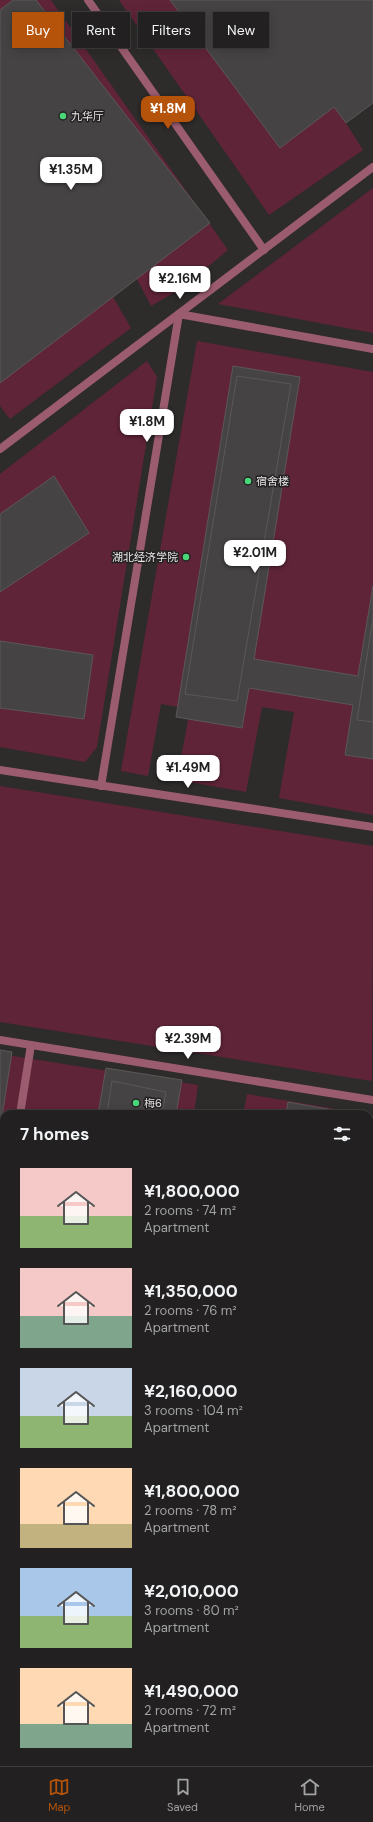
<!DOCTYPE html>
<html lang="en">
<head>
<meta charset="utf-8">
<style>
	body { margin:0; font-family:"DM Sans","Noto Sans SC",sans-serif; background:#2e2d2d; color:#f1f3f6; height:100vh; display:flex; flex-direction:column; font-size:15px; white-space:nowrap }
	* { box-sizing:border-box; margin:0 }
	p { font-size:13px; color:#a2a3a5 }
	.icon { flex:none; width:22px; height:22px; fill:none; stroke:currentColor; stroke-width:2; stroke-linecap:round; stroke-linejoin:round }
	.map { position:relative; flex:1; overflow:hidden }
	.side { position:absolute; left:0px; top:1110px; width:373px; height:656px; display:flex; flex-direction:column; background:#222020; border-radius:12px 12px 0 0; box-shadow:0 2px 10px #0003,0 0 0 1px #3f3e3e }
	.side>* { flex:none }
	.top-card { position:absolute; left:12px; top:12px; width:349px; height:36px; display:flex; gap:8px }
	.price { position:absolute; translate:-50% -34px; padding:0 9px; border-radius:8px; background:#fff; color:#222; font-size:13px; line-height:26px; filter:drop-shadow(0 1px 2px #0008) }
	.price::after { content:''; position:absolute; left:50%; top:24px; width:12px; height:9px; margin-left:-6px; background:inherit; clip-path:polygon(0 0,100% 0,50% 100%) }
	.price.selected { background:#b45309; color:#fff }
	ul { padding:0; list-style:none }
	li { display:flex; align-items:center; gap:12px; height:100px; padding:0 20px }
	li span { display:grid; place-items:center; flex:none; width:112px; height:80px; border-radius:0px; color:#555 }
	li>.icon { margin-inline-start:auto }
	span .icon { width:48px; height:48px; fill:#fffc; stroke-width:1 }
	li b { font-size:17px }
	h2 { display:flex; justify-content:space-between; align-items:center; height:48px; padding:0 20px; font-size:17px }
	.pill { padding:0 14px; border-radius:0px; background:#222020; box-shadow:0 2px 10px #0003,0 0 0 1px #3f3e3e; font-size:14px; line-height:36px }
	.pill.selected { background:#b45309; color:#fff }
	.tabs { display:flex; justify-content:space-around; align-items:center; height:56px; border-top:1px solid #3f3e3e; background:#222020; font-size:11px; color:#a2a3a5 }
	.tabs a { display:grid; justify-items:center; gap:2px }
	.tabs .selected { color:#b45309 }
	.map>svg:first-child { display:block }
	.green { fill:#602439 }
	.water { fill:#2e0113 }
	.building { fill:#464344; stroke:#5b5858 }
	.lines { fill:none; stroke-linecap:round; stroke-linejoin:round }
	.street { stroke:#9b5c6f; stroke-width:8 }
	.poi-dot { fill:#4ad778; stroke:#242122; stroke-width:1.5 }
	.labels { text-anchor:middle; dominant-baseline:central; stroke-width:3; stroke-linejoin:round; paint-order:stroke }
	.poi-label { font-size:11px; fill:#e7e5e6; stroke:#242122; text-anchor:start }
</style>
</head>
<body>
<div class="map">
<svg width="373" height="1766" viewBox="0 0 373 1766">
	<rect width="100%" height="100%" fill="#2e2b2b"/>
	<g class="green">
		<polygon points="0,0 51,0 228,250 182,288 151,306 137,279 113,297 131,328 10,419 0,406"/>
		<polygon points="119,0 373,0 346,123 363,150 269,215"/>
		<polygon points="373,188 373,333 218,304"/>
		<polygon points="197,341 373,372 373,815 279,798 294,712 262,707 246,792 177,780 190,709 161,704 148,776 121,771"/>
		<polygon points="147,361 157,377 97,747 85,762 0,747 0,474"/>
		<polygon points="0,786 373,846 372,1081 0,1022"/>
		<polygon points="0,1054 198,1085 194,1114 4,1114 4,1480 0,1475"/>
		<polygon points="247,1094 366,1114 243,1114"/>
		<polygon points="373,1290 373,1513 369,1512 369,1313"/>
		<polygon points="369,1548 373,1548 373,1596 369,1597"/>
		<polygon points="0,1561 4,1566 4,1739 0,1742"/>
		<polygon points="36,1762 118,1762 113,1766 30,1766"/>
	</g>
	<g class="water">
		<polygon points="373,1596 373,1734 369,1737 369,1597"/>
		<polygon points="118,1762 335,1762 330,1766 113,1766"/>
	</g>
	<g class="building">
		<polygon points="13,0 36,0 210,223 0,383 0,10"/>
		<polygon points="170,0 373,0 373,103 346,123 334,107 280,148"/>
		<polygon points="233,366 300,377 254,659 358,676 373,586 373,759 345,755 353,705 249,688 242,728 176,717"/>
		<polygon points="237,376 291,384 237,701 185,694"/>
		<polygon points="54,476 89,533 0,592 0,514"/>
		<polygon points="373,618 373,722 357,720"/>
		<polygon points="0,641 93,655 84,719 0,708"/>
		<polygon points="0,1050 12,1052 0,1129"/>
		<polygon points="106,1068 182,1080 176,1114 98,1114"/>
		<polygon points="112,1081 166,1092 162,1114 107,1114"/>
		<polygon points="288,1102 350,1113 349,1114 286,1114"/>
		<polygon points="293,1110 313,1114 292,1114"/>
	</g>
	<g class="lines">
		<g class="street">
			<polyline points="88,0 264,250"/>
			<polyline points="0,449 373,167"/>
			<polyline points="0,770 373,827"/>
			<polyline points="101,786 179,314 373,349"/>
			<polyline points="0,1040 373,1100"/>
			<polyline points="20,1114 31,1045"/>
			<polyline points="369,1221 373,1197"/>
			<polyline points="0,1242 4,1217"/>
			<polyline points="0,1503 4,1508"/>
			<polyline points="369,1528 373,1529"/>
			<polyline points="198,1762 201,1766"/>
			<polyline points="0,1763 4,1760"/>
		</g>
	</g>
	<g class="poi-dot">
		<circle cx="63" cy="116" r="4"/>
		<circle cx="248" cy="481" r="4"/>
		<circle cx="186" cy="557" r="4"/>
		<circle cx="136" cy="1103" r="4"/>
	</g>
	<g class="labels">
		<g class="poi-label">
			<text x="71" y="116">九华厅</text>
			<text x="256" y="481">宿舍楼</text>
			<text x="178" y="557" text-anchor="end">湖北经济学院</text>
			<text x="144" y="1103">梅6</text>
		</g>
	</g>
</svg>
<b class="price selected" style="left:168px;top:130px">¥1.8M</b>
<b class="price" style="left:71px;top:191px">¥1.35M</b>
<b class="price" style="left:180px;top:300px">¥2.16M</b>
<b class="price" style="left:147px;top:443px">¥1.8M</b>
<b class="price" style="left:255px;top:574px">¥2.01M</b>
<b class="price" style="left:188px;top:789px">¥1.49M</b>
<b class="price" style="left:188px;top:1060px">¥2.39M</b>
<div class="top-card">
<a class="pill selected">Buy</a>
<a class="pill">Rent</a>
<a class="pill">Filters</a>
<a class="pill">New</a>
</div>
<section class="side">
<h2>7 homes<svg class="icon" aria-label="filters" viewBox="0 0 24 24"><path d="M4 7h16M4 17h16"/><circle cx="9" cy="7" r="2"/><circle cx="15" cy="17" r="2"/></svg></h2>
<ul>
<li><span style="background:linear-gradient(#f6c9c9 60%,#8fb573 0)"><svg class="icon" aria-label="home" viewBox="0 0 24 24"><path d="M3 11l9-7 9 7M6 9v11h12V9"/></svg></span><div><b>¥1,800,000</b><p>2 rooms · 74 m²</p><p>Apartment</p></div></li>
<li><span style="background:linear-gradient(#f6c9c9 60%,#7fa58c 0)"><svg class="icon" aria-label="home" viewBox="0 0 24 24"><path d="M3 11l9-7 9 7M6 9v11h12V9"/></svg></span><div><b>¥1,350,000</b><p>2 rooms · 76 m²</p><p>Apartment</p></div></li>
<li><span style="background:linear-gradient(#c9d6e8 60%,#8fb573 0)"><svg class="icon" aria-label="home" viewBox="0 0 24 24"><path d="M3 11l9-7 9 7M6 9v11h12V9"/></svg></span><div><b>¥2,160,000</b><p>3 rooms · 104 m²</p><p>Apartment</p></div></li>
<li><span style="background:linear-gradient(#ffd9b3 70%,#c2b280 0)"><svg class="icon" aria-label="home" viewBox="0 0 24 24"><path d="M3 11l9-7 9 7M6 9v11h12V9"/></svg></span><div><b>¥1,800,000</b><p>2 rooms · 78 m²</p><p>Apartment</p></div></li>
<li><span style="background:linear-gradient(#a9c7e8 60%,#8fb573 0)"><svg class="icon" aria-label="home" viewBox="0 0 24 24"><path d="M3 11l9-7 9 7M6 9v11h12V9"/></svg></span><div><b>¥2,010,000</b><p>3 rooms · 80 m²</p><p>Apartment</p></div></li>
<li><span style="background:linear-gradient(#ffd9b3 70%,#7fa58c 0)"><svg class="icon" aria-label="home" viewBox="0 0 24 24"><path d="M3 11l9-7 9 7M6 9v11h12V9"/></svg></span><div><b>¥1,490,000</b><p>2 rooms · 72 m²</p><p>Apartment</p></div></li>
</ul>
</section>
</div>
<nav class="tabs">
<a class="selected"><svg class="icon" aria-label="map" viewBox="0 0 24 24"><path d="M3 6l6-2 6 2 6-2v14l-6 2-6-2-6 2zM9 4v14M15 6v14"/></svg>Map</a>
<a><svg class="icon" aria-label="saved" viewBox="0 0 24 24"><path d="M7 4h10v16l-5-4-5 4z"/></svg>Saved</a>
<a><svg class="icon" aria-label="home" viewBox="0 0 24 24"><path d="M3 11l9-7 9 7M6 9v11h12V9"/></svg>Home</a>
</nav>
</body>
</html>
